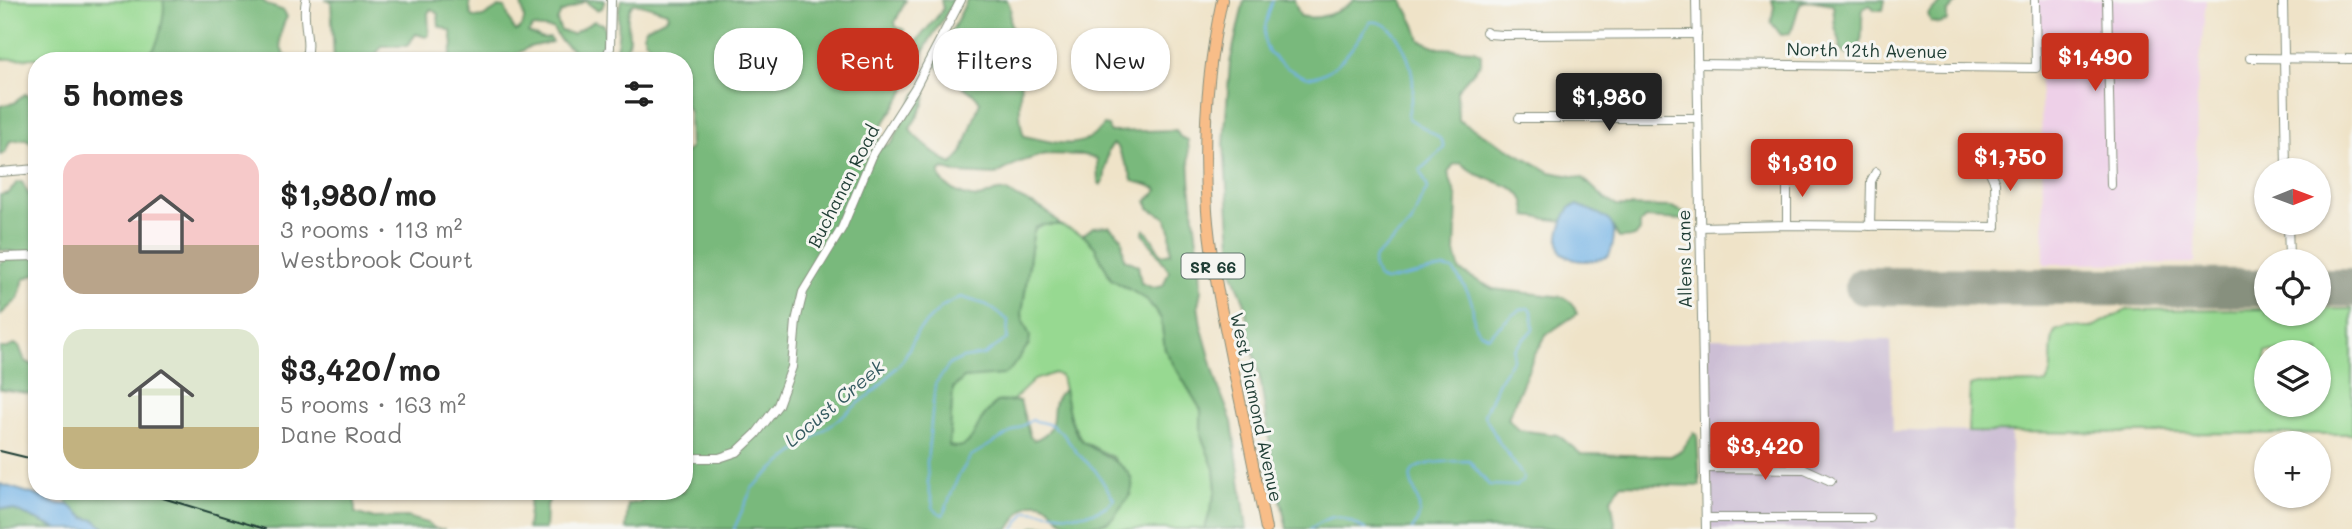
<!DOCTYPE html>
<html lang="en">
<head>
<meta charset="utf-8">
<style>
	body { margin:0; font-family:Mali,sans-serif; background:#f2f2f2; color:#222; height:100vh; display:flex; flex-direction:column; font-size:26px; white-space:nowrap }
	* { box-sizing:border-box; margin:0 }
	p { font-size:23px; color:#767676 }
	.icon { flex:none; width:38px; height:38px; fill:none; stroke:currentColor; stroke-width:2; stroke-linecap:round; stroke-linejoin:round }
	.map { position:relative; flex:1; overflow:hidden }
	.drawer { position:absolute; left:28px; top:52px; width:665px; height:448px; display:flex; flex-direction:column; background:#fff; border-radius:28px; box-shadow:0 2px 5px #0004 }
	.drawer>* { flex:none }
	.top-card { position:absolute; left:714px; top:28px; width:665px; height:63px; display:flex; gap:14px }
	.needle { width:46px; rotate:89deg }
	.buttons { position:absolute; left:2254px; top:158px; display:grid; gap:14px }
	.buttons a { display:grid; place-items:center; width:77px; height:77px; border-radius:50%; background:#fff; box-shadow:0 2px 5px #0004; font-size:35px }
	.price { position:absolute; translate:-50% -60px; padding:0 16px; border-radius:7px; background:#c8321e; color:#fff; font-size:23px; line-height:46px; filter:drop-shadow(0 2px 4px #0008) }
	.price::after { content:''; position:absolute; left:50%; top:42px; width:21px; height:16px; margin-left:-10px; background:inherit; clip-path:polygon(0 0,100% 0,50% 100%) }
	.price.active { background:#222; color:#fff }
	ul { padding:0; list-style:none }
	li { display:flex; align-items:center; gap:21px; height:175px; padding:0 35px }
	li span { display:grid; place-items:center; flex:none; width:196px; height:140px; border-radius:21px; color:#555 }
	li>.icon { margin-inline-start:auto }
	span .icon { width:84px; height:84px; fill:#fffc; stroke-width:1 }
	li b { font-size:30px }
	h2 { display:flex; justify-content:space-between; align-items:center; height:84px; padding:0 35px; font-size:30px }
	.chip { padding:0 24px; border-radius:28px; background:#fff; box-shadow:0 2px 5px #0004; font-size:24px; line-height:63px }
	.chip.active { background:#c8321e; color:#fff }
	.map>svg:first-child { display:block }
	.built { fill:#eed0e8 }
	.industrial { fill:#ccbed4 }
	.green { fill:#97d991; stroke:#5b8b62; stroke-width:2; fill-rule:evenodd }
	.forest { fill:#79b97b; stroke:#4c7b58; stroke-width:2 }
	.water { fill:#73b3e6; stroke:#49788d; stroke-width:2 }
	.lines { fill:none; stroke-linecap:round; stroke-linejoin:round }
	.stream { stroke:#73b3e6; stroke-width:2 }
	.runway { stroke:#87907e; stroke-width:38 }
	.minor-casing { stroke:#87907e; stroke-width:10 }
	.major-casing { stroke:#87907e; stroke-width:12 }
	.minor { stroke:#fff; stroke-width:8 }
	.major { stroke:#f8bd88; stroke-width:10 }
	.rail { stroke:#1f3d34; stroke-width:2 }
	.labels { text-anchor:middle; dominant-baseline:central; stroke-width:6; stroke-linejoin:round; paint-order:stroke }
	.shield { fill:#f6f6f2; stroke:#60746d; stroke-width:2 }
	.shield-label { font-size:16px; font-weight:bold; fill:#1f3d34 }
	.street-label { font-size:18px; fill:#1f3d34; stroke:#f6f6f2 }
	.water-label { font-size:19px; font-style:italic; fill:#345a60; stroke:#f6f6f2 }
</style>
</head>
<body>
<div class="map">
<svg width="2352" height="529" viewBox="0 0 2352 529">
	<rect width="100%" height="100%" fill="#f6f6f2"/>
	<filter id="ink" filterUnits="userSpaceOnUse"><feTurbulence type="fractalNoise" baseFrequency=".0143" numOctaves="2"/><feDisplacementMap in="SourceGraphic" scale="14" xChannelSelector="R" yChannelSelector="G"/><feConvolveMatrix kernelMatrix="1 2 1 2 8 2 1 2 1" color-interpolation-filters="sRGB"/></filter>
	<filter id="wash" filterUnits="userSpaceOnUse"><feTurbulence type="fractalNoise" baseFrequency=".00686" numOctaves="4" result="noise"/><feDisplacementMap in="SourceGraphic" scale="28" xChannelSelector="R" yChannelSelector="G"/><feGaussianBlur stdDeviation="1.57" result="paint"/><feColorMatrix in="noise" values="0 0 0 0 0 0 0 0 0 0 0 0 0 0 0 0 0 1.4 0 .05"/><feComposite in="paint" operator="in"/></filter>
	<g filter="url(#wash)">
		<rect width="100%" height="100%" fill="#efe3c8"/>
		<polygon class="built" points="2034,0 2206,0 2197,91 2195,263 2044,264 2041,98"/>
		<polygon class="industrial" points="1708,338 1890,340 1893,431 2011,432 2012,529 1711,529"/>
		<g class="green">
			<polygon points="0,0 169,0 170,55 132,61 79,61 78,57 0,59"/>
			<path d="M1042,225H1060L1083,235L1095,247L1111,279L1146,299L1161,319L1165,350L1201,410V435L1214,469L1216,490L1205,529H1030L1036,526H1090L1108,522L1114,517L1120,505L1131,494L1114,458L1082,441L1070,418L1061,376L1054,373L1034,380L1013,400L996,402C991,408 985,414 981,421C973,436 969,451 949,446L953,389L964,378L1003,374L1030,336L1023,321L1022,313L1033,235L1035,228Z"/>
			<path d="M2266,309V313H2319V309H2352V434L1968,432L1970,386L1978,384L2046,383C2056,367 2047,348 2055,331L2067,327H2093L2126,310ZM2266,352H2319V404H2266Z"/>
		</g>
		<g class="forest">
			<path d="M163,0H262L268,5L284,11L287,17C281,27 276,47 286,56C289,59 298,59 302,61H126C132,51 140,55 150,52C159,48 166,9 163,0Z"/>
			<path d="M325,0H469L471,15L475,18L483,17L499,7L505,8C509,15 510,26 516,31C529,24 523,12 520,0H605L602,8L597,10L585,1L561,13L557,21L561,31L572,34L594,21L603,24C609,37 600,50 594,61H577L574,51L560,40L553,29L533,27L528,33L543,39L550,38L552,42L529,47L513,56L502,55L492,61H449L453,45L451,31L439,26L438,14L431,9L428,13L429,35L426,37L416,34L407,46H382L371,61H334L331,1Z"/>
			<path d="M621,0H906L895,22L896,27L904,30C902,39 894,54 886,59L879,47L876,46L871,51C872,66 876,72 890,78C906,70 908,54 917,41C926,30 935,20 943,9L941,0H955L928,43L904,93L883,124L879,136L882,147L892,143L916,94L925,86C930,101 917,116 910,129C912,136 944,161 952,164L962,153L980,102L976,96L942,71L936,64L935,56L955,25L967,0H1007C1012,8 1010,12 1010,21C1011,30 1018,38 1020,47C1024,74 1015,113 1024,136C1055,142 1081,154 1104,125L1108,126L1110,132L1176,130L1180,137L1188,140L1191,193L1200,264L1201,291L1198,305L1201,325L1218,386L1232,422L1247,529H1205L1216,490L1214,469L1201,435V410L1165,350L1161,319L1157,312L1146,299L1111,279L1095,247L1083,235L1093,227L1109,226L1122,238L1124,259L1138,265L1141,283L1153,288L1163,286L1169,271L1143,233L1144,229C1152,235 1156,248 1162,255L1171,253L1170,230L1166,218L1149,208L1147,201L1158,190C1152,184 1140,185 1132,180C1130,167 1121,159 1118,147L1113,144L1108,151L1104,181L1101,185L1098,182L1097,159L1084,155L1045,154L1017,163L995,175L958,173L945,169L940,171C938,187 969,201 983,197C990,195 995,189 1003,191C1009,192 1014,196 1019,198C1039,208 1045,207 1060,225H1042L1035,228L1033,235L1022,313L1023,321L1030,336L1029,344L1010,370L1003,375L964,378L953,388L949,446C969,451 973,436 981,420C985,414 991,408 996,402L1020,401L1030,437L1034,440C1067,428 1042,405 1064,390C1068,406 1070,429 1082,441C1095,453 1141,466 1131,492C1129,499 1120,507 1116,514C1108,528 1073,528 1061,520C1055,516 1052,507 1046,505C1028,496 1017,517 1009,529H626L628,504L641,502L647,492H684V154L690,148L689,111L684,104V61H646L655,51L646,41L643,34L646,28L668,17L667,12L641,4H633C624,15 629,26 629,38C628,46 625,54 622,61H609C625,40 614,23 621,0Z"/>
			<path d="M1244,0H1294L1300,16C1319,21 1339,13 1354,0H1402L1415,25L1420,40L1439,48L1474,50L1481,54V63L1457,90L1458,120L1550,172L1583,178L1605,199L1617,206L1672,207L1686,213L1684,220L1645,218L1640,223V231L1635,237L1619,238C1609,216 1599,214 1578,205L1570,207L1563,221L1527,216L1524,201L1520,194L1510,187L1476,174L1460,163L1453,165L1448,173L1457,199L1455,252L1460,271L1493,289L1563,297L1572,303L1577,314L1547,334L1534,356L1508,418L1518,430L1558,435L1581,454L1671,456L1682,450L1694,433L1697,435L1700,486L1621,484L1611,499L1616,529H1287L1272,458L1261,383L1248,331L1245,304L1233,273L1224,144L1230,63Z"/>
			<path d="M1772,0H1885L1883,10H1875L1870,5L1863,9C1860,24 1866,45 1854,55L1845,54L1839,49L1840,41L1835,27L1833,4L1809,0L1801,3C1795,13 1796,24 1789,34L1781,35L1771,22L1774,7Z"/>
			<path d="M1944,0H1959L1947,13V21L1939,24L1931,22L1928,14C1933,7 1939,6 1944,0Z"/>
			<polygon points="25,94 37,100 37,144 32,144 26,139 10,141 5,153 0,155 0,106 14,103"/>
			<polygon points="17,182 22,182 37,210 37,273 24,279 18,299 0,315 0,263 14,252 0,250 0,195 9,193"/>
			<polygon points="14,344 19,346 25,361 37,367 37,397 32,394 0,389 0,348 8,348"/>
			<path d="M67,492H355V513L371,518L407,517L427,523L436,529H445H106C94,517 68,516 65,495Z"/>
			<polygon points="528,492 553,492 546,507 545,529 527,529 530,500"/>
			<polygon points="0,508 14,510 58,529 0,529"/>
		</g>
		<g class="water">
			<path d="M1577,205C1607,217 1623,220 1609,256C1593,262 1574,264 1561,252C1555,236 1562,222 1570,207Z"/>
			<polygon points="0,484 45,498 54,503 69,505 85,518 95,520 106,529 58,529 14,510 0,508"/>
		</g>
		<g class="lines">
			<g class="stream">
				<path d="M1273,0C1269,13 1262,30 1265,43C1267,57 1293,73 1306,77C1312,78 1317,76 1322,74C1343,65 1357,41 1370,22C1397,19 1413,62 1413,85C1414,96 1408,107 1408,118L1437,136L1442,141L1444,148L1420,170L1428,188L1421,199L1411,224L1375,257L1373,265L1378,278L1385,281L1444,268L1453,270C1460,279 1467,289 1471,300C1476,316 1468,331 1489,336L1511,316L1521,309L1529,308L1532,311L1533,329L1514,350L1513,359L1498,382L1484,415L1499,442L1523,476V481L1516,486L1489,485L1469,461C1360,461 1443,494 1412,529"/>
				<path d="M734,529L752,488L778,465L876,390L903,360L918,331L943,306L961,297L987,305L1008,320L1007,339L984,355L963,358L950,364L935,384L927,462L928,484L934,510L943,515L958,477L971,456L1032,420L1052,425L1063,434L1078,454L1095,470L1114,499C1092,524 1056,512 1027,511L1014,529"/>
				<path d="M1310,529C1335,510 1339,516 1365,529"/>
			</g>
			<g class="runway">
				<polyline points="1864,286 2266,288"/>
				<polyline points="2319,288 2352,288"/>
			</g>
		</g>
	</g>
	<g filter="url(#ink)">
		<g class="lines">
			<g class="minor-casing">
				<g id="minor">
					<polyline points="1696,0 1706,529"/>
					<polyline points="2107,0 2111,185"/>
					<polyline points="2283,0 2286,170"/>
					<polyline points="1486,32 1489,34 1503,35 1697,34"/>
					<polyline points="2250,58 2352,59"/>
					<path d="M305,61C312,41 301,21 306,0"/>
					<polyline points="605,61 610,48 611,0"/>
					<polyline points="1697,64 2036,68 2035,0"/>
					<polyline points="1519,118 1698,118"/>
					<polyline points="0,172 37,169"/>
					<polyline points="2288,222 2289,259"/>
					<polyline points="1787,225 1787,172"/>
					<polyline points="1870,226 1871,181 1876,172"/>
					<polyline points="1699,227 1787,225 1996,227 1995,183 1990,172"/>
					<polyline points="0,257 37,256"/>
					<polyline points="684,458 719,458 737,452 756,434 778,405 792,367 796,321 803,292 842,228 873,154 915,88 961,0"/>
					<polyline points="1705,468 1805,469 1831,481"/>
					<polyline points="1706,518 1870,518"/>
				</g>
			</g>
			<g class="major-casing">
				<path id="major" d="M1222,0C1207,69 1202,140 1207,211C1211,262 1222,312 1232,363C1244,418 1255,474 1266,529"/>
			</g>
			<use href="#minor" class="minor"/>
			<use href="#major" class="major"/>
			<g class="rail">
				<polyline points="0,451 37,460"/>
				<polyline points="143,492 265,529"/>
			</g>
		</g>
	</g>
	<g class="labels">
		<rect class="shield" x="1181.5" y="253.5" width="63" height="25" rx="5"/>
		<g class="shield-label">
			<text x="1213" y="266">SR 66</text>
		</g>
		<g class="street-label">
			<text transform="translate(1867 50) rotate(1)">North 12th Avenue</text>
			<text transform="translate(843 186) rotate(-63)">Buchanan Road</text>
			<text transform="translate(1684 259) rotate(-91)">Allens Lane</text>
			<text transform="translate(1257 407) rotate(78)">West Diamond Avenue</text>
		</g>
		<g class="water-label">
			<text transform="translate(834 403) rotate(-40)">Locust Creek</text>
		</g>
	</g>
</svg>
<div class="buttons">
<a><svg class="needle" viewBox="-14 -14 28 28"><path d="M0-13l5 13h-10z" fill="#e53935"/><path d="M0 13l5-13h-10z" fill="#767676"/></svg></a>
<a><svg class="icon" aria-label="locate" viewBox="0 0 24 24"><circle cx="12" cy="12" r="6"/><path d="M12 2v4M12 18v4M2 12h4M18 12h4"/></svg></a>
<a><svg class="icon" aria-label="layers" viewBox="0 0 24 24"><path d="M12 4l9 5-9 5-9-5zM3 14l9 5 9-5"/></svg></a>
<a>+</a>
</div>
<b class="price" style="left:2095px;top:93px">$1,490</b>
<b class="price active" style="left:1609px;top:133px">$1,980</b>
<b class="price" style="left:2010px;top:193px">$1,750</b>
<b class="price" style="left:1802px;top:199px">$1,310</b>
<b class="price" style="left:1765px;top:482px">$3,420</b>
<div class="top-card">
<a class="chip">Buy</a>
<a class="chip active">Rent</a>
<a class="chip">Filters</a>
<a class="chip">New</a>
</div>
<section class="drawer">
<h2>5 homes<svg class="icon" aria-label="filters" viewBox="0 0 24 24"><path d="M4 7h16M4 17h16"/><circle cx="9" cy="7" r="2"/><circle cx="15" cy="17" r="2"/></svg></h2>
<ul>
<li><span style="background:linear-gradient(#f6c9c9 65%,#b9a48a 0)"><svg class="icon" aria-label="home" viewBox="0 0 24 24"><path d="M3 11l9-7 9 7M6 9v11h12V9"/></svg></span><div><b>$1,980/mo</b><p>3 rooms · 113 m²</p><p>Westbrook Court</p></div></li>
<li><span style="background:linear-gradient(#dfe7d0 70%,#c2b280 0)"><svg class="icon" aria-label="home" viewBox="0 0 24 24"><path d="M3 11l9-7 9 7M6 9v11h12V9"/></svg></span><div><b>$3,420/mo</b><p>5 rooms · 163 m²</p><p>Dane Road</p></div></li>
</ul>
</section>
</div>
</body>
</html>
